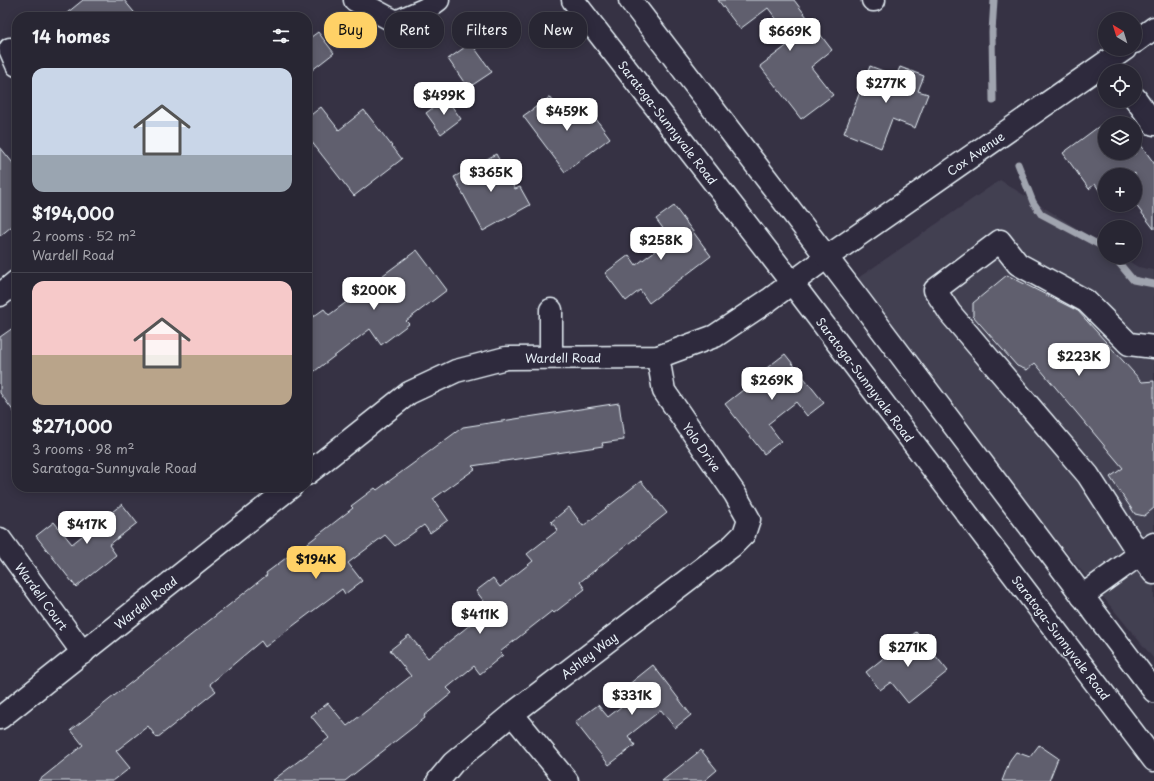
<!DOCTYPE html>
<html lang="en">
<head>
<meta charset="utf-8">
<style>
	body { margin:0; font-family:"Playpen Sans",sans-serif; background:#34323f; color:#f1f3f6; height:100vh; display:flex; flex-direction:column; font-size:15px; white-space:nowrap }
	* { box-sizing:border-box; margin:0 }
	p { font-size:13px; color:#a5a5ac }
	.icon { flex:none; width:22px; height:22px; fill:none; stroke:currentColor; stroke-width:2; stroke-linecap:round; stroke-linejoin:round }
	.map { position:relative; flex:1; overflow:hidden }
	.panel { position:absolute; left:12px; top:12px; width:300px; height:480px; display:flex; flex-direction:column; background:#282633; border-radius:16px; box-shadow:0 2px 10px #0003,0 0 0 1px #44434e }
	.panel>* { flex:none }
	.top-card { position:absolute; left:324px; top:12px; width:380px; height:36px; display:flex; gap:8px }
	.needle { width:26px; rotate:322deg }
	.controls { position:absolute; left:1098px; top:12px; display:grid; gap:8px }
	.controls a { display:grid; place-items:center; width:44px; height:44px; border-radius:50%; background:#282633; box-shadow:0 2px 10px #0003,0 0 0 1px #44434e; font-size:20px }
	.price { position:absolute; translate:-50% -34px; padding:0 9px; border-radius:8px; background:#fff; color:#222; font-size:13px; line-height:26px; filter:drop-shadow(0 1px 2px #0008) }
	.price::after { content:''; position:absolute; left:50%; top:24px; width:12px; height:9px; margin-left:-6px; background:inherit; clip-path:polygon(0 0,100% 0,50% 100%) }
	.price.selected { background:#ffd166; color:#111 }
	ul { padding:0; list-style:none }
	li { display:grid; align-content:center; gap:8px; height:212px; padding:0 20px }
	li+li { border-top:1px solid #44434e }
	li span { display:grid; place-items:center; height:124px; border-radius:12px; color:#555 }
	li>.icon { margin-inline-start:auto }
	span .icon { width:72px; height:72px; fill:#fffc; stroke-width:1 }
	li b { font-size:17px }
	h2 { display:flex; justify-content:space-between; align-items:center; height:48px; padding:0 20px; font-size:17px }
	.pill { padding:0 14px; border-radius:16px; background:#282633; box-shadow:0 2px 10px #0003,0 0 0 1px #44434e; font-size:14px; line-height:36px }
	.pill.selected { background:#ffd166; color:#111 }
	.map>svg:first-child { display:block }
	.built { fill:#433f51 }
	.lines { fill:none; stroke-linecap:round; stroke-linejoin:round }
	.stream { stroke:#a0a4af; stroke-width:7 }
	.building { fill:#605e6e; stroke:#e8f1f8 }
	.minor-casing { stroke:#e8f1f8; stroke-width:25 }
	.major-casing { stroke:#e8f1f8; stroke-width:25 }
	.minor { stroke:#2f2a3d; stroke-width:22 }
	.major { stroke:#2f2a3d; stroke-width:22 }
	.labels { text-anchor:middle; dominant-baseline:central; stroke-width:4; stroke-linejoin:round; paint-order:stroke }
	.street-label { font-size:12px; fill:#e8f1f8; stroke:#2f2a3d }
</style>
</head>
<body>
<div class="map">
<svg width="1154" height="781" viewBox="0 0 1154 781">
	<rect width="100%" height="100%" fill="#363244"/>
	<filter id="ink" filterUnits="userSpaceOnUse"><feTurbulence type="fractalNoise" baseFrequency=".025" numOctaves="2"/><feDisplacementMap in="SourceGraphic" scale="8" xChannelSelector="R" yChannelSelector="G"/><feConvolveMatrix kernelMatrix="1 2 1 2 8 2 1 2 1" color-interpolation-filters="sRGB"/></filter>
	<g filter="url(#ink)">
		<polygon class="built" points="1000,180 1105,246 1105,257 1122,257 1138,267 1154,270 1154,659 984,452 858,278"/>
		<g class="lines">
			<g class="stream">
				<polyline points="993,101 992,32 994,0"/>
				<polyline points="1018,164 1033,202 1041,214 1105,248"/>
				<polyline points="1114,257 1133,280 1154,284"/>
			</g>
		</g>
		<g class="building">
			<polygon points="83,0 124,0 138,17 62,17"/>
			<polygon points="718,0 794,0 832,50 811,67 833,95 801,119 760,66 793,41 768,8 740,29"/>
			<polygon points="318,32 334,53 307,74 307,40"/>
			<polygon points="471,43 492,72 468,88 448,59"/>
			<polygon points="870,66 896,76 900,67 924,76 918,91 928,94 915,128 892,119 881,148 844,133"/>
			<polygon points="550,97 563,114 582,100 610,138 565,172 523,116"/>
			<polygon points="446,98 461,119 441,134 426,113"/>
			<polygon points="321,107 339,130 364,110 402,159 354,196 307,136 307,118"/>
			<polygon points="1109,119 1113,123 1105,123 1105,153 1135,154 1135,137 1154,163 1154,229 1135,204 1135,173 1132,175 1105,175 1105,195 1103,196 1095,184 1089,189 1063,153"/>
			<polygon points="0,147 17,168 17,222 0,236"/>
			<polygon points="496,154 515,189 520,187 530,205 483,231 454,177"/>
			<polygon points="674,206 711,256 649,303 640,290 626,301 605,273 629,255 636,265 671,239 656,219"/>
			<polygon points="417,250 447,290 406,321 409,324 381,345 370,329 307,377 307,321 324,309 329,315"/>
			<polygon points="1007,275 1078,311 1142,382 1154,381 1154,508 1144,516 1135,514 1110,477 1123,468 1035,363 1027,370 1017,366 973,316 973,303"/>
			<polygon points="17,325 17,416 0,393 0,337"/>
			<polygon points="785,354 824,403 807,416 796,402 768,424 781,441 764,454 725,404 757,379 755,377"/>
			<polygon points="619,403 624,440 602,443 603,446 472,466 475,469 433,499 448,520 430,533 424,525 395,546 385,535 348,563 362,581 345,594 342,589 265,647 261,641 210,684 216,691 157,738 148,726 116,751 130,768 113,781 38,781 83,745 71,730 267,575 266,573 294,552 295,553 353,508 351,506 375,488 377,490 463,427"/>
			<polygon points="641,481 667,513 580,582 585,589 554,613 552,611 500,652 503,655 480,674 474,666 447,688 452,693 424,716 425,718 345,781 272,781 329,738 311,716 328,703 347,726 411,676 390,650 409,635 428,658 490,609 476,591 493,578 500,587 533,561 527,554 558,530 551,522 569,507 583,526"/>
			<polygon points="122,504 137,523 109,545 116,555 76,587 36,536 54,522 72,544"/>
			<polygon points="916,632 948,671 908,703 891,682 880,690 866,672"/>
			<polygon points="653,665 691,715 675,728 661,710 628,736 635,745 609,765 575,722 598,705 608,717 636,695 628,685"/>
			<polygon points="1039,745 1058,758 1049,781 1002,781 1010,760 1016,752 1030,757"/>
			<polygon points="701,750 717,770 704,781 662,781"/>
		</g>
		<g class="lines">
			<g class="minor-casing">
				<g id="minor">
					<polyline points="355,0 396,22 426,9 438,0"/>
					<polyline points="873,0 874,0"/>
					<polyline points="10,49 17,65"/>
					<polyline points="1135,98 1154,124"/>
					<polyline points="0,295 17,281"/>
					<polyline points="551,310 551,357"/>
					<polyline points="1154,347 1129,344 1086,301 1018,264 1000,241 935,290 950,313 1088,475 1139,554 1154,573"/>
					<path id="s1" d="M307,474L409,393L456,371L506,358L658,357L715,336L769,300L827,257"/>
					<path id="s2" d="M0,539L83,653"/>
					<polyline points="1082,596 1154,544"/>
					<polyline points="512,714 567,781"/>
					<path id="s3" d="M0,718L291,487"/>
					<path id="s4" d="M438,781L453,763L512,714L732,546L744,534L749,519L735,494L664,391L658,357"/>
				</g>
			</g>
			<g class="major-casing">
				<g id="major">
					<path id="s5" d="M573,0L792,283L1154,760"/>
					<polyline points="630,0 857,297 1154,691"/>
					<polyline points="1135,42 1154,28"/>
					<path id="s6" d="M827,257L1125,49"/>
				</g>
			</g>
			<use href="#minor" class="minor"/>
			<use href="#major" class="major"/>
		</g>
	</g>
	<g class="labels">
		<g class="street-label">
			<text stroke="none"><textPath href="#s5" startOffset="155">Saratoga-Sunnyvale Road</textPath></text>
			<text stroke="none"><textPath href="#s6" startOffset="181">Cox Avenue</textPath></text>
			<text stroke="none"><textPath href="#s1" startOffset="291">Wardell Road</textPath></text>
			<text stroke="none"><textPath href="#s5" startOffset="479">Saratoga-Sunnyvale Road</textPath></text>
			<text transform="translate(702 447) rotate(55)">Yolo Drive</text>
			<text stroke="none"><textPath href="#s2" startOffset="71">Wardell Court</textPath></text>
			<text stroke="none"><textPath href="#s3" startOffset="186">Wardell Road</textPath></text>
			<text stroke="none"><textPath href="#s5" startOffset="803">Saratoga-Sunnyvale Road</textPath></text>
			<text stroke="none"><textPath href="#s4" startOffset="197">Ashley Way</textPath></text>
		</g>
	</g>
</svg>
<div class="controls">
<a><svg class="needle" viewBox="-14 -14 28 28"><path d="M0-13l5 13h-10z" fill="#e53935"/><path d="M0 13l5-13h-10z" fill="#a5a5ac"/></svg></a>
<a><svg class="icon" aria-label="locate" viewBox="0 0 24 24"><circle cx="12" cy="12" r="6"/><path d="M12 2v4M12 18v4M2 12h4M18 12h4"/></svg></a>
<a><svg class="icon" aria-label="layers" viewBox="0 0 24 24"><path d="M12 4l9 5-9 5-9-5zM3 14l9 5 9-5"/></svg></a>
<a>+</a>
<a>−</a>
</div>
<b class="price" style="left:790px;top:52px">$669K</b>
<b class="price" style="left:886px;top:104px">$277K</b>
<b class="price" style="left:444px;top:116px">$499K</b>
<b class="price" style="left:567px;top:132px">$459K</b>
<b class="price" style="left:491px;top:193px">$365K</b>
<b class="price" style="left:661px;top:261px">$258K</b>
<b class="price" style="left:374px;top:311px">$200K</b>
<b class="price" style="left:1079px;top:377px">$223K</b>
<b class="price" style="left:772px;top:401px">$269K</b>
<b class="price" style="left:87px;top:545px">$417K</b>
<b class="price selected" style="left:316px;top:580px">$194K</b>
<b class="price" style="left:480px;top:635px">$411K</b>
<b class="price" style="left:908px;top:668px">$271K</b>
<b class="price" style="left:632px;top:716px">$331K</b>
<div class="top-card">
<a class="pill selected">Buy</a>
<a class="pill">Rent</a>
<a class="pill">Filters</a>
<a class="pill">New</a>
</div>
<section class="panel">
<h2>14 homes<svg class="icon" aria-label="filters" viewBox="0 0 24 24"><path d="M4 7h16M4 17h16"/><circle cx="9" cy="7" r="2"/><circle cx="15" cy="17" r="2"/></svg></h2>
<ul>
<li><span style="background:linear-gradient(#c9d6e8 70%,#9aa5b1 0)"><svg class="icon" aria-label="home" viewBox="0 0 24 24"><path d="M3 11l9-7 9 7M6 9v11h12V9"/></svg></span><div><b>$194,000</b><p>2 rooms · 52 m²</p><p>Wardell Road</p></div></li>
<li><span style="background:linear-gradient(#f6c9c9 60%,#b9a48a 0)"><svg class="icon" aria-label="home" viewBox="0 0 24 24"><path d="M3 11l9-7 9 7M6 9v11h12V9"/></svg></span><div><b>$271,000</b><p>3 rooms · 98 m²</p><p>Saratoga-Sunnyvale Road</p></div></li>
</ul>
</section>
</div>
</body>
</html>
